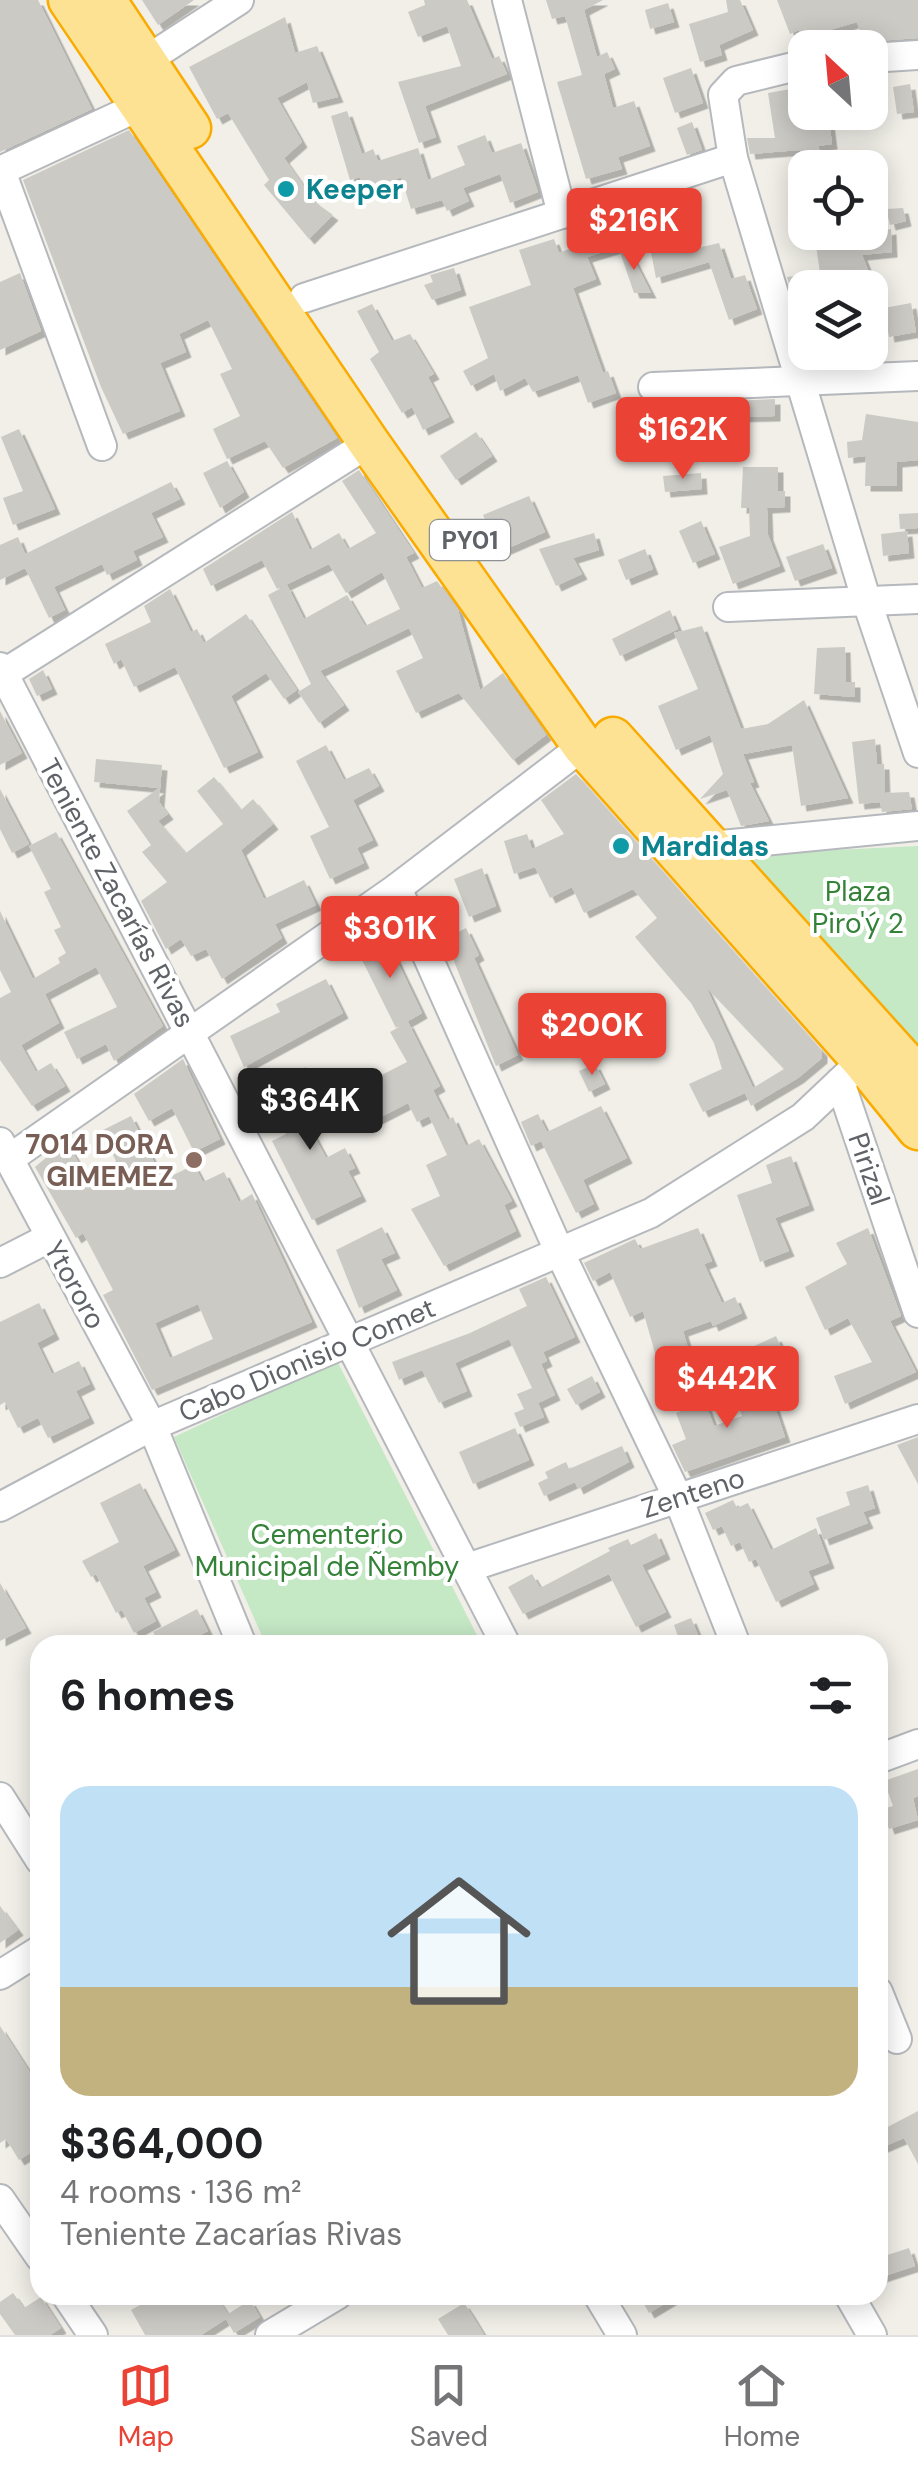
<!DOCTYPE html>
<html lang="en">
<head>
<meta charset="utf-8">
<style>
	body { margin:0; font-family:"DM Sans",sans-serif; background:#f2f2f2; color:#202124; height:100vh; display:flex; flex-direction:column; font-size:38px; white-space:nowrap }
	* { box-sizing:border-box; margin:0 }
	p { font-size:32px; color:#757577 }
	.icon { flex:none; width:55px; height:55px; fill:none; stroke:currentColor; stroke-width:2; stroke-linecap:round; stroke-linejoin:round }
	.map { position:relative; flex:1; overflow:hidden }
	.sheet { position:absolute; left:30px; top:1635px; width:858px; height:670px; display:flex; flex-direction:column; background:#fff; border-radius:30px; box-shadow:0 5px 25px #0003 }
	.sheet>* { flex:none }
	.needle { width:65px; rotate:334deg }
	.buttons { position:absolute; left:788px; top:30px; display:grid; gap:20px }
	.buttons a { display:grid; place-items:center; width:100px; height:100px; border-radius:20px; background:#fff; box-shadow:0 5px 25px #0003; font-size:50px }
	.price { position:absolute; translate:-50% -85px; padding:0 22px; border-radius:10px; background:#ea4335; color:#fff; font-size:32px; line-height:65px; filter:drop-shadow(0 2px 5px #0008) }
	.price::after { content:''; position:absolute; left:50%; top:60px; width:30px; height:22px; margin-left:-15px; background:inherit; clip-path:polygon(0 0,100% 0,50% 100%) }
	.price.selected { background:#222; color:#fff }
	ul { padding:0; list-style:none }
	li { display:grid; align-content:center; gap:20px; height:530px; padding:0 30px }
	li+li { border-top:2px solid #e0e0e0 }
	li span { display:grid; place-items:center; height:310px; border-radius:30px; color:#555 }
	li>.icon { margin-inline-start:auto }
	span .icon { width:180px; height:180px; fill:#fffc; stroke-width:1 }
	li b { font-size:42px }
	h2 { display:flex; justify-content:space-between; align-items:center; height:120px; padding:0 30px; font-size:42px }
	.tabs { display:flex; justify-content:space-around; align-items:center; height:140px; border-top:2px solid #e0e0e0; background:#fff; font-size:28px; color:#757577 }
	.tabs a { display:grid; justify-items:center; gap:5px }
	.tabs .selected { color:#ea4335 }
	.map>svg:first-child { display:block }
	.green { fill:#c5e8c5 }
	.building { fill:#cccac5; fill-rule:evenodd; filter:url(#shadow) }
	.lines { fill:none; stroke-linecap:round; stroke-linejoin:round }
	.minor-casing { stroke:#b5b8bc; stroke-width:32 }
	.highway-casing { stroke:#f9ab00; stroke-width:45 }
	.minor { stroke:#fff; stroke-width:28 }
	.highway { stroke:#fde293; stroke-width:40 }
	.culture-dot { fill:#0f9aa8; stroke:#fff; stroke-width:4 }
	.education-dot { fill:#8d6e63; stroke:#fff; stroke-width:4 }
	.labels { text-anchor:middle; dominant-baseline:central; stroke-width:8; stroke-linejoin:round; paint-order:stroke }
	.shield { fill:#fff; stroke:#8f9295; stroke-width:2.5 }
	.shield-label { font-size:25px; font-weight:bold; fill:#5f6368 }
	.culture-label { font-size:28px; font-weight:bold; fill:#0d838f; stroke:#fff; text-anchor:start }
	.park-label { font-size:28px; fill:#348238; stroke:#fff }
	.street-label { font-size:28px; fill:#5f6368; stroke:#fff }
	.education-label { font-size:28px; font-weight:bold; fill:#785e54; stroke:#fff; text-anchor:end }
</style>
</head>
<body>
<div class="map">
<svg width="918" height="2335" viewBox="0 0 918 2335">
	<defs>
		<filter id="shadow"><feDropShadow dx="5.5" dy="5.5" stdDeviation="0" flood-color="#0004"/></filter>
	</defs>
	<rect width="100%" height="100%" fill="#f1efe8"/>
	<g class="green">
		<polygon points="918,846 918,1064 731,855"/>
		<polygon points="337,1361 482,1645 266,1645 174,1437"/>
	</g>
	<g class="building">
		<polygon points="0,0 38,0 92,109 0,152"/>
		<polygon points="142,0 194,0 158,25"/>
		<polygon points="424,0 467,0 492,59 499,56 507,74 425,106 436,137 419,143 398,82 461,66 447,26 418,37 408,12 425,5"/>
		<polygon points="546,0 603,0 584,10 597,57 607,52 615,69 604,74 613,108 634,101 650,146 618,157 622,169 586,179 557,82 582,75 565,16 552,19"/>
		<polygon points="726,0 740,0 753,30 719,45 722,55 700,62 689,24 728,12"/>
		<polygon points="777,0 918,0 918,38 864,42 857,22 802,38 799,30 790,34"/>
		<polygon points="668,3 674,22 650,29 645,10"/>
		<polygon points="285,17 295,53 317,46 338,97 313,103 307,82 277,98 302,142 284,158 315,202 333,215 309,239 264,185 269,180 228,113 217,119 189,67"/>
		<polygon points="691,68 703,103 675,113 663,78"/>
		<polygon points="910,84 914,112 897,114 893,87"/>
		<polygon points="802,87 808,123 829,120 832,144 818,146 826,168 805,168 800,150 750,154 747,138 775,138 768,93"/>
		<polygon points="347,111 362,154 373,149 378,161 418,148 428,180 465,165 457,146 485,135 492,153 521,143 538,192 510,203 500,174 463,188 469,201 447,211 442,200 411,209 401,177 366,192 360,177 350,180 331,116"/>
		<polygon points="692,122 702,150 687,155 677,128"/>
		<polygon points="129,130 337,438 283,468 265,441 227,459 213,429 240,416 220,374 232,369 208,320 179,334 186,352 160,363 180,411 123,434 101,387 23,180"/>
		<polygon points="678,199 689,250 719,243 731,279 745,275 757,309 729,320 709,262 656,278 642,206"/>
		<polygon points="903,208 906,221 890,225 886,209"/>
		<polygon points="891,229 892,252 862,255 874,285 805,288 805,292 792,293 787,277 820,273 814,232 840,232 841,237"/>
		<polygon points="618,230 626,245 587,257 596,279 573,288 603,373 608,371 616,393 588,403 578,375 533,392 525,378 500,391 494,374 471,386 463,371 488,358 469,307 531,285 519,250 554,239 559,253"/>
		<polygon points="628,248 651,293 634,293 620,252"/>
		<polygon points="454,268 461,290 432,300 424,285 433,282 430,275"/>
		<polygon points="20,273 41,331 0,350 0,282"/>
		<polygon points="911,303 916,332 889,337 884,308"/>
		<polygon points="372,304 392,341 410,334 434,374 428,377 449,417 423,430 412,407 402,413 370,359 379,352 357,311"/>
		<polygon points="775,399 775,416 730,417 733,445 717,447 713,402"/>
		<polygon points="662,406 671,440 648,447 639,413"/>
		<polygon points="866,414 918,422 918,460 897,462 897,486 865,486 866,456 848,458 847,442 862,440"/>
		<polygon points="19,429 55,509 13,525 3,498 23,491 1,437"/>
		<polygon points="476,432 492,456 456,480 440,456"/>
		<polygon points="227,461 244,492 220,508 203,473"/>
		<polygon points="743,467 778,467 778,491 785,491 785,507 767,508 768,535 780,566 733,584 719,547 750,536 749,508 741,508"/>
		<polygon points="359,470 414,553 406,557 422,588 437,581 458,610 480,690 503,673 546,735 513,760 459,693 416,713 396,671 423,658 409,628 320,671 344,705 319,723 298,692 311,684 268,595 287,585 304,619 347,595 365,626 400,609 382,572 346,593 329,564 277,589 262,560 211,586 203,569 292,512 310,550 339,533 348,549 376,533 342,481"/>
		<polygon points="701,473 702,489 665,492 663,476"/>
		<polygon points="171,482 180,499 151,513 163,537 133,551 137,560 107,575 102,564 54,587 65,610 49,618 25,568 0,580 0,545 18,537 25,554"/>
		<polygon points="529,496 545,532 499,552 483,515"/>
		<polygon points="918,513 918,528 900,529 899,514"/>
		<polygon points="701,521 715,554 693,563 679,531"/>
		<polygon points="907,531 909,553 883,556 881,534"/>
		<polygon points="594,533 599,550 573,558 582,574 556,586 539,549"/>
		<polygon points="823,544 832,568 795,581 786,557"/>
		<polygon points="645,549 653,569 626,580 618,560"/>
		<polygon points="170,589 191,632 197,629 204,643 246,614 297,690 284,699 266,673 231,696 258,752 224,768 175,667 134,687 121,659 114,664 105,644 151,622 144,606"/>
		<polygon points="670,610 678,629 620,656 612,639"/>
		<polygon points="702,626 741,729 768,724 804,700 848,798 801,806 792,745 743,754 754,782 750,783 769,821 741,826 727,790 700,799 723,774 710,735 676,750 658,706 698,689 674,633"/>
		<polygon points="845,647 846,682 855,682 855,697 814,694 817,648"/>
		<polygon points="43,670 52,689 37,696 29,679"/>
		<polygon points="0,711 22,753 0,765"/>
		<polygon points="875,739 877,764 884,764 885,793 909,792 912,809 882,812 880,802 859,804 852,742"/>
		<polygon points="326,745 344,780 369,768 379,786 353,800 373,840 357,848 364,863 330,879 310,836 329,827 296,761"/>
		<polygon points="96,759 162,765 159,802 168,814 158,821 186,853 223,824 197,791 214,777 241,810 253,799 273,824 241,850 264,899 304,880 316,905 275,924 282,938 222,979 206,949 191,956 181,939 166,949 141,901 167,882 142,852 151,845 127,811 159,788 94,782"/>
		<path d="M576,774L822,1051V1058L798,1078L751,1106L745,1093L703,1112L689,1084L722,1069L714,1043L691,1003L635,937L657,918L633,889L584,913L572,887L550,898L535,867L514,874L504,841L527,834L532,849L564,834L541,800ZM706,987L784,1069L753,1088Z"/>
		<polygon points="0,789 29,844 12,853 0,829"/>
		<polygon points="56,832 163,1026 114,1061 106,1044 77,1059 64,1032 117,1007 96,967 45,994 59,1023 21,1045 36,1072 51,1063 65,1086 32,1106 0,1060 0,998 11,992 0,970 0,911 33,979 60,963 58,958 66,953 54,930 61,927 44,892 51,889 29,846"/>
		<polygon points="482,868 496,906 469,917 454,879"/>
		<polygon points="466,928 479,955 474,958 518,1055 496,1066 445,939"/>
		<polygon points="385,936 422,1013 396,1028 357,950"/>
		<polygon points="326,979 343,1013 244,1067 230,1036 280,1012 276,1004"/>
		<polygon points="558,1004 571,1023 551,1035 539,1016"/>
		<polygon points="408,1022 440,1086 433,1090 448,1120 453,1117 466,1146 479,1139 512,1201 504,1205 516,1231 444,1266 411,1209 440,1196 426,1165 447,1155 429,1116 417,1122 408,1103 371,1122 354,1089 407,1062 390,1032"/>
		<polygon points="183,1059 220,1139 194,1152 172,1108 149,1121 134,1094"/>
		<polygon points="595,1064 605,1084 589,1092 579,1071"/>
		<polygon points="306,1067 314,1082 296,1092 307,1115 304,1117 326,1158 345,1148 355,1168 348,1171 361,1196 312,1220 272,1141 286,1134 267,1096 273,1086"/>
		<polygon points="601,1106 627,1158 583,1180 594,1204 576,1213 541,1141 531,1146 521,1122 538,1114 547,1132"/>
		<path d="M131,1116L163,1180L194,1165L203,1182L224,1172L239,1202L252,1194L312,1322L152,1390L103,1295L113,1290L83,1233L76,1238L35,1167L66,1141L88,1179L116,1161L101,1131ZM198,1304L213,1339L170,1358L155,1323Z"/>
		<polygon points="791,1156 809,1205 775,1218 789,1251 760,1262 737,1195 772,1183 766,1165"/>
		<polygon points="382,1227 395,1253 381,1259 397,1290 359,1308 336,1250"/>
		<polygon points="698,1228 712,1261 704,1264 722,1303 735,1297 742,1313 713,1326 711,1321 683,1331 695,1372 663,1381 643,1311 630,1317 610,1272 593,1281 584,1263 635,1239 640,1249"/>
		<polygon points="868,1228 901,1316 890,1321 916,1372 845,1404 834,1376 872,1362 848,1318 825,1330 805,1287 847,1264 836,1243"/>
		<polygon points="546,1277 575,1337 543,1352 547,1361 541,1364 555,1395 538,1403 544,1417 520,1427 514,1413 524,1409 517,1394 532,1388 509,1339 455,1363 467,1391 439,1403 422,1370 399,1380 392,1362 470,1333 527,1306 519,1289"/>
		<polygon points="39,1303 54,1334 37,1343 52,1374 79,1361 90,1384 76,1391 89,1418 48,1438 38,1418 18,1428 5,1402 0,1405 0,1322"/>
		<polygon points="776,1336 786,1359 761,1370 752,1347"/>
		<polygon points="592,1376 600,1392 576,1405 567,1389"/>
		<polygon points="768,1387 785,1437 685,1472 672,1445 686,1439 676,1413 705,1402 714,1426 742,1416 736,1398"/>
		<polygon points="515,1428 529,1460 473,1484 459,1452"/>
		<polygon points="918,1437 918,1484 897,1445"/>
		<polygon points="622,1446 629,1462 578,1489 575,1482 544,1496 538,1483 548,1478 545,1472 566,1462 569,1469"/>
		<polygon points="140,1483 175,1550 143,1566 156,1592 144,1598 156,1621 134,1633 122,1610 116,1613 96,1574 91,1577 82,1561 119,1542 100,1503"/>
		<polygon points="868,1485 875,1508 863,1512 868,1523 824,1540 816,1518 850,1505 846,1492"/>
		<polygon points="733,1500 737,1508 748,1503 771,1550 816,1528 829,1563 808,1571 814,1584 776,1602 756,1559 749,1562 740,1542 731,1546 722,1526 713,1530 705,1513"/>
		<polygon points="656,1533 665,1554 642,1565 666,1612 636,1627 609,1574 523,1614 508,1587 532,1574 540,1588 610,1551 608,1548 628,1539 631,1545"/>
		<polygon points="0,1583 26,1628 0,1641"/>
		<polygon points="197,1609 208,1631 181,1645 160,1645 153,1632"/>
		<polygon points="691,1618 702,1645 681,1645 674,1625"/>
		<polygon points="918,1769 918,1796 913,1798 918,1820 889,1829 882,1809 893,1806 884,1781"/>
		<polygon points="0,1906 18,1930 0,1943"/>
		<polygon points="0,2026 40,2088 40,2118 33,2122 40,2133 40,2147 19,2160 6,2139 0,2143"/>
		<polygon points="918,2111 918,2164 904,2138 878,2149 878,2132"/>
		<polygon points="909,2248 915,2266 878,2278 878,2258"/>
		<polygon points="13,2293 24,2308 41,2297 61,2328 50,2335 15,2335 0,2314 0,2302"/>
		<polygon points="158,2295 215,2295 228,2314 250,2300 260,2317 234,2333 226,2319 201,2335 145,2335 131,2310"/>
		<polygon points="639,2295 679,2295 649,2313"/>
		<polygon points="464,2303 470,2312 484,2335 448,2335 438,2319"/>
	</g>
	<g class="lines">
		<g class="minor-casing">
			<g id="minor">
				<polyline points="507,0 562,214"/>
				<polyline points="870,58 918,55"/>
				<polyline points="145,61 239,0"/>
				<polyline points="805,64 736,81 723,95 733,158 866,599 918,753"/>
				<polyline points="0,171 127,112 146,112"/>
				<polyline points="1,171 102,446"/>
				<polyline points="304,298 733,158"/>
				<polyline points="653,387 918,376"/>
				<polyline points="728,607 918,599"/>
				<polyline points="0,667 506,1645"/>
				<polyline points="0,676 369,443"/>
				<polyline points="711,846 918,826"/>
				<polyline points="397,888 559,1251 678,1498 736,1645"/>
				<polyline points="840,1082 918,1313"/>
				<polyline points="0,1142 152,1426 242,1645"/>
				<polyline points="9,1159 397,888 583,746"/>
				<polyline points="0,1263 49,1238"/>
				<polyline points="0,1507 152,1426 651,1213 803,1117 875,1049"/>
				<polyline points="467,1568 918,1419"/>
				<polyline points="878,1759 918,1744"/>
				<polyline points="0,1797 40,1860"/>
				<polyline points="0,1975 40,1950"/>
				<polyline points="878,1992 897,2039"/>
				<polyline points="0,2199 40,2257"/>
				<polyline points="66,2295 93,2335"/>
				<polyline points="598,2295 622,2335"/>
				<polyline points="849,2295 872,2335"/>
				<polyline points="270,2335 337,2295"/>
			</g>
		</g>
		<g class="highway-casing">
			<g id="highway">
				<polyline points="69,0 369,443 583,746 862,1060 918,1129"/>
				<polyline points="105,0 190,128"/>
				<polyline points="613,738 918,1077"/>
			</g>
		</g>
		<use href="#minor" class="minor"/>
		<use href="#highway" class="highway"/>
	</g>
	<g class="culture-dot">
		<circle cx="286" cy="189" r="10"/>
		<circle cx="621" cy="846" r="10"/>
	</g>
	<circle class="education-dot" cx="194" cy="1160" r="10"/>
	<g class="labels">
		<rect class="shield" x="430" y="520" width="80" height="40" rx="8"/>
		<g class="shield-label">
			<text x="470" y="540">PY01</text>
		</g>
		<g class="culture-label">
			<text x="306" y="189">Keeper</text>
			<text x="641" y="846">Mardidas</text>
		</g>
		<g class="park-label">
			<text x="858" y="891">Plaza<tspan x="858" dy="32">Piro'ý 2</tspan></text>
			<text x="327" y="1534">Cementerio<tspan x="327" dy="32">Municipal de Ñemby</tspan></text>
		</g>
		<g class="street-label">
			<text transform="translate(117 893) rotate(62)">Teniente Zacarías Rivas</text>
			<text transform="translate(869 1169) rotate(71)">Pirizal</text>
			<text transform="translate(75 1285) rotate(61)">Ytororo</text>
			<text transform="translate(307 1360) rotate(-23)">Cabo Dionisio Comet</text>
			<text transform="translate(693 1493) rotate(-18)">Zenteno</text>
		</g>
		<g class="education-label">
			<text x="174" y="1144">7014 DORA<tspan x="174" dy="32">GIMEMEZ</tspan></text>
		</g>
	</g>
</svg>
<div class="buttons">
<a><svg class="needle" viewBox="-14 -14 28 28"><path d="M0-13l5 13h-10z" fill="#e53935"/><path d="M0 13l5-13h-10z" fill="#757577"/></svg></a>
<a><svg class="icon" aria-label="locate" viewBox="0 0 24 24"><circle cx="12" cy="12" r="6"/><path d="M12 2v4M12 18v4M2 12h4M18 12h4"/></svg></a>
<a><svg class="icon" aria-label="layers" viewBox="0 0 24 24"><path d="M12 4l9 5-9 5-9-5zM3 14l9 5 9-5"/></svg></a>
</div>
<b class="price" style="left:634px;top:273px">$216K</b>
<b class="price" style="left:683px;top:482px">$162K</b>
<b class="price" style="left:390px;top:981px">$301K</b>
<b class="price" style="left:592px;top:1078px">$200K</b>
<b class="price selected" style="left:310px;top:1153px">$364K</b>
<b class="price" style="left:727px;top:1431px">$442K</b>
<section class="sheet">
<h2>6 homes<svg class="icon" aria-label="filters" viewBox="0 0 24 24"><path d="M4 7h16M4 17h16"/><circle cx="9" cy="7" r="2"/><circle cx="15" cy="17" r="2"/></svg></h2>
<ul>
<li><span style="background:linear-gradient(#bfe0f5 65%,#c2b280 0)"><svg class="icon" aria-label="home" viewBox="0 0 24 24"><path d="M3 11l9-7 9 7M6 9v11h12V9"/></svg></span><div><b>$364,000</b><p>4 rooms · 136 m²</p><p>Teniente Zacarías Rivas</p></div></li>
</ul>
</section>
</div>
<nav class="tabs">
<a class="selected"><svg class="icon" aria-label="map" viewBox="0 0 24 24"><path d="M3 6l6-2 6 2 6-2v14l-6 2-6-2-6 2zM9 4v14M15 6v14"/></svg>Map</a>
<a><svg class="icon" aria-label="saved" viewBox="0 0 24 24"><path d="M7 4h10v16l-5-4-5 4z"/></svg>Saved</a>
<a><svg class="icon" aria-label="home" viewBox="0 0 24 24"><path d="M3 11l9-7 9 7M6 9v11h12V9"/></svg>Home</a>
</nav>
</body>
</html>
